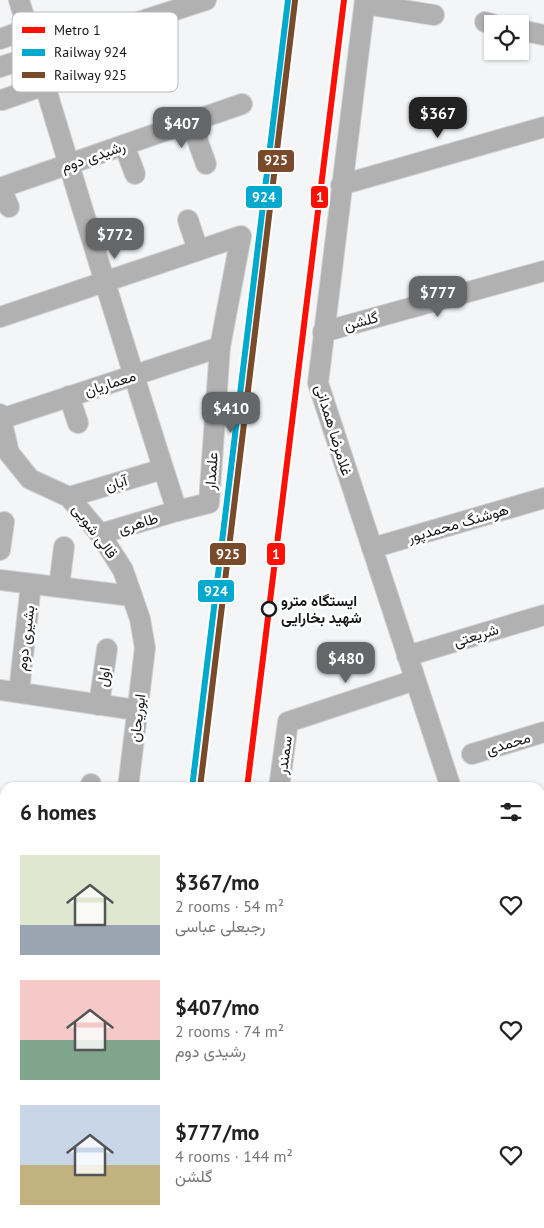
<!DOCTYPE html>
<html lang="en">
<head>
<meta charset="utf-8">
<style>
	body { margin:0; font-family:"PT Sans",Vazirmatn,sans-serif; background:#f2f2f2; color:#222; height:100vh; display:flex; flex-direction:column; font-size:19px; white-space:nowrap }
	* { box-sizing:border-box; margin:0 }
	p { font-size:16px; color:#767676 }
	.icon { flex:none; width:28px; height:28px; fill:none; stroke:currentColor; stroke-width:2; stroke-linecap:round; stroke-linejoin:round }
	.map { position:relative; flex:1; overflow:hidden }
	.drawer { position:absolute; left:0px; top:782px; width:545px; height:446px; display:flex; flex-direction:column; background:#fff; border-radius:15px 15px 0 0; box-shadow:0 1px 4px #0004 }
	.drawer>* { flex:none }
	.buttons { position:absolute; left:484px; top:15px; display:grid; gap:10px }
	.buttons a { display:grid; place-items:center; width:45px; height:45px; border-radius:0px; background:#fff; box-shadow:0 1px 4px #0004; font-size:25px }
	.price { position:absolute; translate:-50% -42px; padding:0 11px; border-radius:10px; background:#656667; color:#fff; font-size:16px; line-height:32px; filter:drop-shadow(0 1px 2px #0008) }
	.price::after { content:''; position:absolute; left:50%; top:30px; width:15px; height:11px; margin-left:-8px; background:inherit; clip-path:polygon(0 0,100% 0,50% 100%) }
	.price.active { background:#222; color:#fff }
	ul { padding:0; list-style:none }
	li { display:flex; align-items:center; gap:15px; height:125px; padding:0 20px }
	li span { display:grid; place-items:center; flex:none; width:140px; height:100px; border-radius:0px; color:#555 }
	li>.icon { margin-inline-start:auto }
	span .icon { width:60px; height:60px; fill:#fffc; stroke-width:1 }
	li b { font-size:21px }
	h2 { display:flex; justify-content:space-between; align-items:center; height:60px; padding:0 20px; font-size:21px }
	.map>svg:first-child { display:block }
	.built { fill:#e4e8ee }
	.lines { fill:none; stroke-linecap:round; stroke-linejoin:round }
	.minor-casing { stroke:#d2d2d3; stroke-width:22 }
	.minor { stroke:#b1b1b1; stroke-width:20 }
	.rail-1-casing { stroke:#fff; stroke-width:10 }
	.rail-2-casing { stroke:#fff; stroke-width:10 }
	.rail-1 { stroke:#00a9ce; stroke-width:6 }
	.rail-2 { stroke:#7a4b2a; stroke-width:6 }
	.metro-1-casing { stroke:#fff; stroke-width:10 }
	.metro-1 { stroke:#ff0f04; stroke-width:6 }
	.stop-dot { fill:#fff; stroke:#18191a; stroke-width:2.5 }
	.labels { text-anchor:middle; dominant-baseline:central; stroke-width:5; stroke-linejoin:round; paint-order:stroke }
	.street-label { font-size:15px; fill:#18191a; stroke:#fff }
	.stop-label { font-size:15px; font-weight:bold; fill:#18191a; stroke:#fff; text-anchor:start }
	.key { fill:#fff; stroke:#bababa; stroke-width:1 }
	.key-label { font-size:14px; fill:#18191a }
	.line-badge { stroke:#fff; stroke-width:2 }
	.badge-label { font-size:14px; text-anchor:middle; font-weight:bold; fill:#fff }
</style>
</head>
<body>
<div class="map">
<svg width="544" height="1228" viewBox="0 0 544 1228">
	<rect width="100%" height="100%" fill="#f4f5f7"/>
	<polygon class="built" points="0,848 5,849 5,947 0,946"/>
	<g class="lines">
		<g class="minor-casing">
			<g id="minor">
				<polyline points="365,0 318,383 451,788"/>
				<polyline points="365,4 434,15"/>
				<polyline points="485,22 492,24"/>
				<polyline points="520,30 544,35"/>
				<polyline points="0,39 28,29"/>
				<polyline points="0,67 206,0"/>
				<polyline points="2,100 45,85"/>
				<polyline points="191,122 206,164"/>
				<polyline points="124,145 135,174"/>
				<polyline points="341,185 544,127"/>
				<polyline points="0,188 242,104"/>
				<polyline points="1,188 9,207"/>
				<polyline points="188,220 198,250"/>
				<path d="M0,317C80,290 161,263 241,236L220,347L209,503L177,511C122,342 71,171 19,0"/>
				<polyline points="323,332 544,271"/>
				<polyline points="69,396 78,423"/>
				<polyline points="0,414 9,453 30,479 69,497 100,534 123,570 140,619 145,648 128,788"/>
				<polyline points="1,419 220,347"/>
				<polyline points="69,497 163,469"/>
				<polyline points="100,534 177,511"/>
				<polyline points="372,548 544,498"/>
				<polyline points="0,550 4,522"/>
				<polyline points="0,580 132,596"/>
				<polyline points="59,587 64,547"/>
				<polyline points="407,656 544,615"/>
				<polyline points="0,690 129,709"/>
				<polyline points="19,692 31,584"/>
				<polyline points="99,705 107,649"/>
				<polyline points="472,754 544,732"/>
				<polyline points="91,788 91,784"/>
				<polyline points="279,788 288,722 415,680"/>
				<polyline points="540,810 544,808"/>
				<polyline points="0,824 5,824"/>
				<polyline points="540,877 544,876"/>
				<polyline points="540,1006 544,1005"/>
				<polyline points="0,1016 5,981"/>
				<polyline points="0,1041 5,1042"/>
				<polyline points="540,1056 544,1068"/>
				<polyline points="0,1078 5,1079"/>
				<polyline points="540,1141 544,1139"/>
				<polyline points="0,1228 4,1201"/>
				<polyline points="219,1228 219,1224"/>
				<polyline points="276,1228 289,1224"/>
			</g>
		</g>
		<use href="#minor" class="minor"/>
		<g class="rail-1-casing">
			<polyline id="rail-1" points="192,788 288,0"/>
		</g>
		<g class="rail-2-casing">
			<polyline id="rail-2" points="200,788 295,1"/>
		</g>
		<use href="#rail-1" class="rail-1"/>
		<use href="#rail-2" class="rail-2"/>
		<g class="metro-1-casing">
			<polyline id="metro-1" points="247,788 344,0"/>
		</g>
		<use href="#metro-1" class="metro-1"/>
	</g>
	<circle class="stop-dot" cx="269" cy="609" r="7"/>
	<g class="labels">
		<g class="street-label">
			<text transform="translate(93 156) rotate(-19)">رشیدی دوم</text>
			<text transform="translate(361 321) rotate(-15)">گلشن</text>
			<text transform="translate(110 383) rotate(-18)">معماریان</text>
			<text transform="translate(334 430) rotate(73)">غلامرضا همدانی</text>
			<text transform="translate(211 471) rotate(-86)">علمدار</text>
			<text transform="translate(116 483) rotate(-17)">آبان</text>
			<text transform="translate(138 523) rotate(-17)">طاهری</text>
			<text transform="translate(458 523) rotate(-16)">هوشنگ محمدپور</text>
			<text transform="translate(95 531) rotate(53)">قالی شویی</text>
			<text transform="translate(476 635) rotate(-17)">شریعتی</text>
			<text transform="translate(25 638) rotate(-83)">بشیری دوم</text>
			<text transform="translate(103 677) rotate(-81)">اول</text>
			<text transform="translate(137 718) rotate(-83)">ابوریحان</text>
			<text transform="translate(508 743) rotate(-17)">محمدی</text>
			<text transform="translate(284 755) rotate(-82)">سمندر</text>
		</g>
		<g class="stop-label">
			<text x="281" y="600">ایستگاه مترو<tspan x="281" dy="17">شهید بخارایی</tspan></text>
		</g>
	</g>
	<rect x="12" y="12" width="166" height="80" rx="8" class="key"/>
	<rect x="22" y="27" width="23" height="6" fill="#ff0f04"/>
	<rect x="22" y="49" width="23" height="7" fill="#00a9ce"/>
	<rect x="22" y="72" width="23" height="6" fill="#7a4b2a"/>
	<g class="key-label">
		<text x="54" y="35">Metro 1</text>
		<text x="54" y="57">Railway 924</text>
		<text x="54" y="80">Railway 925</text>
	</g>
	<g class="line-badge">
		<rect x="257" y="149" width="38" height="24" rx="5" fill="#7a4b2a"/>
		<rect x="245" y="185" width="38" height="24" rx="5" fill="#00a9ce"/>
		<rect x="310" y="185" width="19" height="24" rx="5" fill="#ff0f04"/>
		<rect x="266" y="542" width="20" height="24" rx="5" fill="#ff0f04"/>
		<rect x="209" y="542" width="38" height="24" rx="5" fill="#7a4b2a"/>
		<rect x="197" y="579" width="38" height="24" rx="5" fill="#00a9ce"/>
	</g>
	<g class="badge-label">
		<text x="276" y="165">925</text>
		<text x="264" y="202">924</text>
		<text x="320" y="202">1</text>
		<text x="276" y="559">1</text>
		<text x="228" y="559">925</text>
		<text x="216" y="596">924</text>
	</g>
</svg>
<div class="buttons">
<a><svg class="icon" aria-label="locate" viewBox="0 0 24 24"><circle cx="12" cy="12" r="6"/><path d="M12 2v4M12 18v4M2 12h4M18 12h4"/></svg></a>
</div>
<b class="price active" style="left:438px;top:139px">$367</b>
<b class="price" style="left:182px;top:149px">$407</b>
<b class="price" style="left:115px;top:260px">$772</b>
<b class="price" style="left:438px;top:318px">$777</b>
<b class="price" style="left:231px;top:434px">$410</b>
<b class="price" style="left:346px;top:684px">$480</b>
<section class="drawer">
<h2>6 homes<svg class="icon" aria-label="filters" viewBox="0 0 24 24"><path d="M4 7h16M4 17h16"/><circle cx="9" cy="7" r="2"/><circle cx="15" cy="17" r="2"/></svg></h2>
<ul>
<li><span style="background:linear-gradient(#dfe7d0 70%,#9aa5b1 0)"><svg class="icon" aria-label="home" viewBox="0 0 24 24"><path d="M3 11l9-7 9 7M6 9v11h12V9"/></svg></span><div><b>$367/mo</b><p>2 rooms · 54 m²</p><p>رجبعلی عباسی</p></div><svg class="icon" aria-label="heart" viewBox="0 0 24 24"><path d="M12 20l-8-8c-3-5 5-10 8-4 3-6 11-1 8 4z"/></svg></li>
<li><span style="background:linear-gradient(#f6c9c9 60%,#7fa58c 0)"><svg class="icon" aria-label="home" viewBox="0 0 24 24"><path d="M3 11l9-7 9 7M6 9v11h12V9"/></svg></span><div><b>$407/mo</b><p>2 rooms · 74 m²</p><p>رشیدی دوم</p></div><svg class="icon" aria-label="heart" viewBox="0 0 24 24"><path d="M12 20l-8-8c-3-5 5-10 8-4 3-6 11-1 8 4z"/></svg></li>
<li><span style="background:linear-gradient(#c9d6e8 60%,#c2b280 0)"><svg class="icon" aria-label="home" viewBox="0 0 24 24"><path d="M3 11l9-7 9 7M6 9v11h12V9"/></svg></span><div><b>$777/mo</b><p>4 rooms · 144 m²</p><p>گلشن</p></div><svg class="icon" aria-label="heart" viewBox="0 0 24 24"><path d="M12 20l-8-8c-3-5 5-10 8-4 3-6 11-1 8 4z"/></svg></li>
</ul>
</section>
</div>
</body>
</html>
